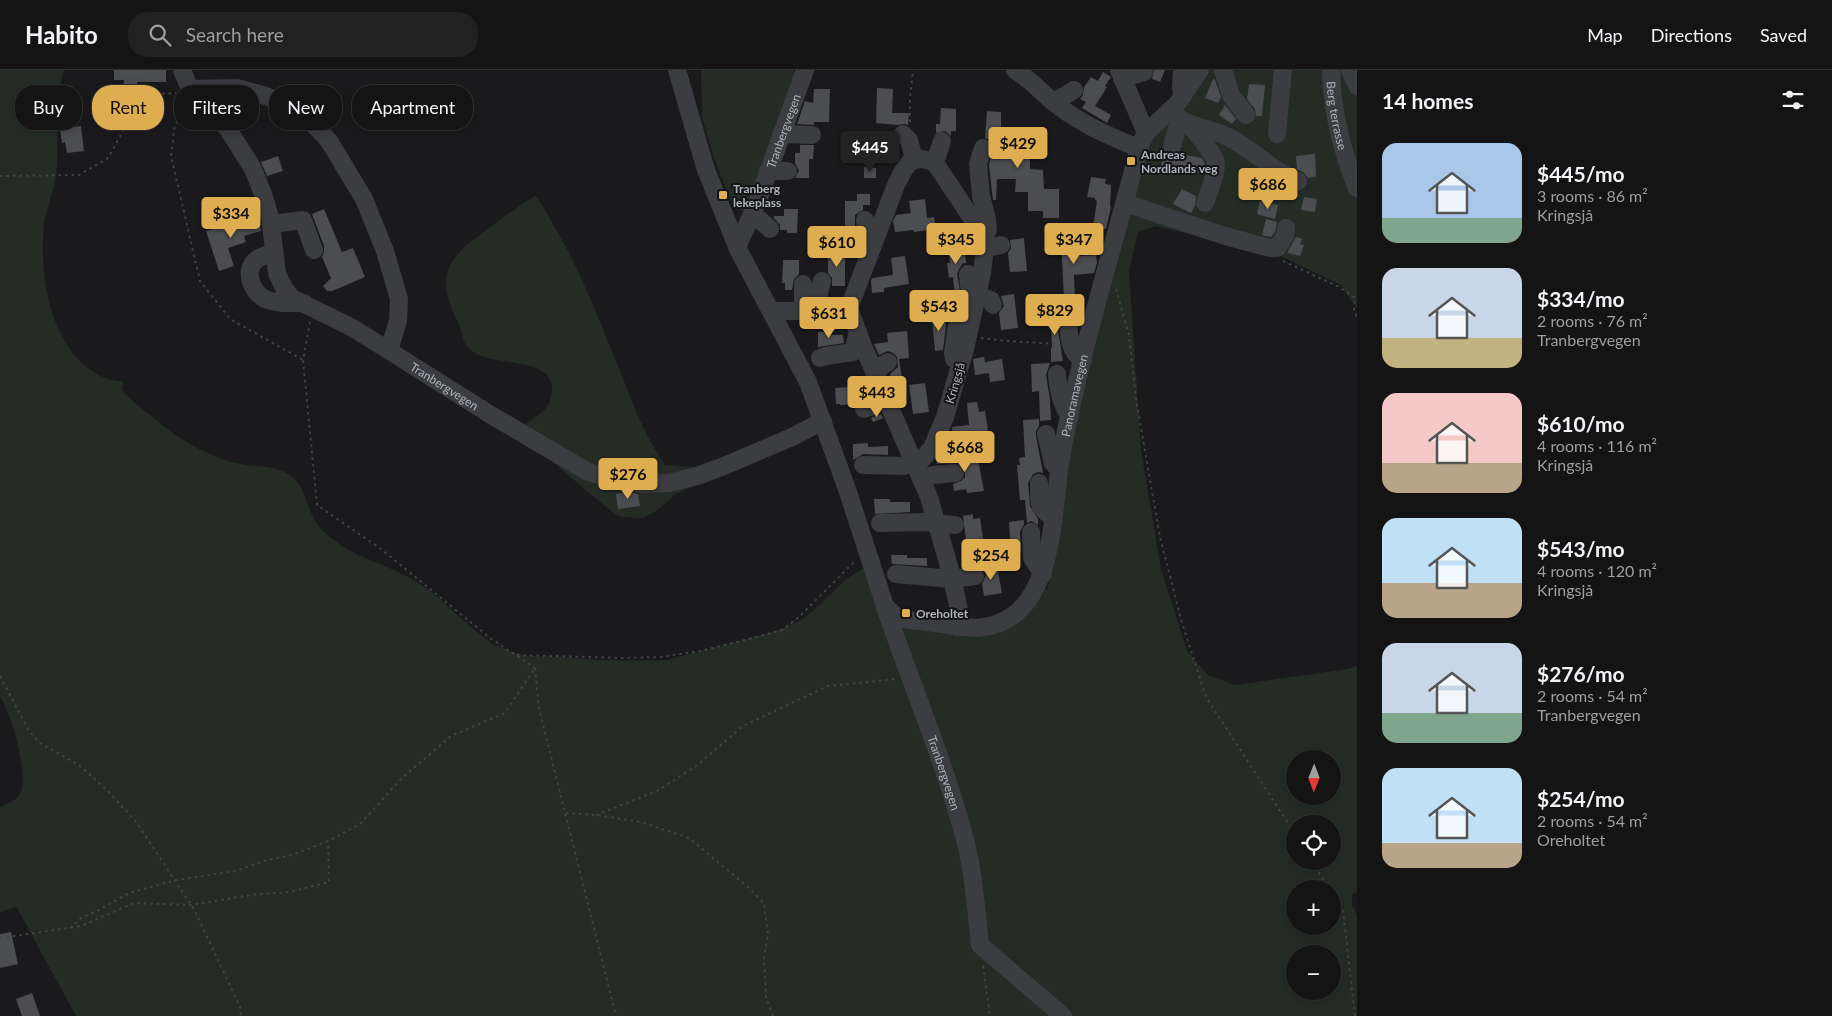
<!DOCTYPE html>
<html lang="en">
<head>
<meta charset="utf-8">
<style>
	body { margin:0; font-family:Lato,sans-serif; background:#212122; color:#f1f3f6; height:100vh; display:flex; flex-direction:column; font-size:19px; white-space:nowrap }
	* { box-sizing:border-box; margin:0 }
	p { font-size:16px; color:#9d9ea0 }
	.icon { flex:none; width:28px; height:28px; fill:none; stroke:currentColor; stroke-width:2; stroke-linecap:round; stroke-linejoin:round }
	.map { position:relative; flex:1; overflow:hidden }
	.details { display:flex; flex-direction:column; background:#141415; width:475px }
	.details>* { flex:none }
	.top-card { position:absolute; left:15px; top:15px; width:475px; height:45px; display:flex; gap:10px }
	.needle { width:32px; rotate:181deg }
	.buttons { position:absolute; left:1286px; top:680px; display:grid; gap:10px }
	.buttons a { display:grid; place-items:center; width:55px; height:55px; border-radius:50%; background:#141415; box-shadow:0 2px 12px #0003,0 0 0 1px #333334; font-size:25px }
	.price { position:absolute; translate:-50% -42px; padding:0 11px; border-radius:5px; background:#dead50; color:#111; font-size:16px; line-height:32px; filter:drop-shadow(0 1px 2px #0008) }
	.price::after { content:''; position:absolute; left:50%; top:30px; width:15px; height:11px; margin-left:-8px; background:inherit; clip-path:polygon(0 0,100% 0,50% 100%) }
	.price.active { background:#222; color:#fff }
	ul { padding:0; list-style:none }
	li { display:flex; align-items:center; gap:15px; height:125px; padding:0 25px }
	li span { display:grid; place-items:center; flex:none; width:140px; height:100px; border-radius:15px; color:#555 }
	li>.icon { margin-inline-start:auto }
	span .icon { width:60px; height:60px; fill:#fffc; stroke-width:1 }
	li b { font-size:21px }
	h2 { display:flex; justify-content:space-between; align-items:center; height:60px; padding:0 25px; font-size:21px }
	.chip { padding:0 18px; border-radius:20px; background:#141415; box-shadow:0 2px 12px #0003,0 0 0 1px #333334; font-size:18px; line-height:45px }
	.chip.active { background:#dead50; color:#111 }
	header { display:flex; align-items:center; gap:30px; box-sizing:border-box; height:70px; padding:0 25px; background:#141415; border-bottom:1px solid #333334 }
	header strong { font-size:24px }
	nav { display:flex; gap:28px; margin-inline-start:auto; font-size:18px }
	.search { width:350px; height:45px; background:#212122; display:flex; align-items:center; gap:12px; box-sizing:border-box; padding:0 18px; border-radius:20px; color:#9d9ea0; font-size:19px }
	main { display:flex; flex:1; min-height:0 }
	.map>svg:first-child { display:block }
	.green { fill:#252c26; fill-rule:evenodd }
	.building { fill:#4c4d51 }
	.lines { fill:none; stroke-linecap:round; stroke-linejoin:round }
	.path { stroke:#424448; stroke-width:2; stroke-dasharray:2.5 4; stroke-linecap:butt }
	.minor { stroke:#3c3d41; stroke-width:18 }
	.poi-dot { fill:#dead50; stroke:#151517; stroke-width:2 }
	.labels { text-anchor:middle; dominant-baseline:central; stroke-width:4; stroke-linejoin:round; paint-order:stroke }
	.street-label { font-size:12px; fill:#aeb2ba; stroke:#151517 }
	.poi-label { font-size:12px; font-weight:bold; fill:#aeb2ba; stroke:#151517; text-anchor:start }
</style>
</head>
<body>
<header>
<strong>Habito</strong>
<div class="search"><svg class="icon" aria-label="search" viewBox="0 0 24 24"><circle cx="10" cy="10" r="6"/><path d="M15 15l6 6"/></svg>Search here</div>
<nav><a>Map</a><a>Directions</a><a>Saved</a></nav>
</header>
<main>
<div class="map">
<svg width="1357" height="946" viewBox="0 0 1357 946">
	<rect width="100%" height="100%" fill="#1a1a1c"/>
	<g class="green">
		<path d="M0,0H64C52,36 60,69 56,106C54,122 46,138 44,154C39,205 49,276 97,304C105,309 114,310 123,312L122,319L125,324C158,353 193,383 236,393C255,398 275,394 291,406C305,416 305,431 312,445C316,455 325,464 334,470C358,489 389,495 415,511C444,528 464,555 491,573C500,578 510,581 519,584C532,587 547,586 561,587C596,590 632,592 667,590L772,562L798,552L814,540L846,509L866,497L883,550L984,557L1048,518L1061,426L1086,287L1147,77L1190,26L1198,0H1357V239L1341,215L1281,186L1156,156L1138,162L1129,201L1141,381L1161,499L1187,581L1208,605L1235,615L1348,599L1357,596V821L1352,825V835L1357,845V946H76L16,836L0,843V737C6,734 16,731 20,724C29,706 12,643 0,627ZM1295,689H1332V726H1295ZM1295,754H1332V791H1295ZM1295,819H1332V856H1295ZM1295,884H1332V921H1295Z"/>
		<path d="M701,0H793L797,5L747,139C740,142 736,140 732,134L714,88L702,47Z"/>
		<path d="M535,126C545,136 549,149 557,161C583,206 601,255 621,303C633,335 645,367 665,395L695,397L699,402L698,414L676,424L656,441L643,448L622,447L611,441L562,400L519,359C526,352 536,348 543,341C549,336 551,329 552,321C555,287 497,296 477,284C459,274 465,265 457,250C433,203 450,186 488,159C503,147 519,136 535,126Z"/>
	</g>
	<g class="building">
		<polygon points="114,0 166,0 166,12 137,12 137,18 123,18 124,10 114,10"/>
		<polygon points="1154,0 1165,0 1160,12 1152,9"/>
		<polygon points="1103,2 1111,7 1105,16 1107,17 1095,36 1111,45 1107,53 1082,38 1086,32 1080,29 1083,25 1084,17 1091,7 1098,11"/>
		<polygon points="1213,9 1215,10 1221,27 1218,33 1205,28"/>
		<polygon points="1249,14 1265,15 1262,46 1256,46 1255,39 1247,29"/>
		<polygon points="877,18 893,19 892,43 909,43 908,55 905,54 898,55 876,53"/>
		<polygon points="814,19 830,19 829,52 814,52 814,55 797,54 805,31 813,33"/>
		<polygon points="1225,35 1236,49 1232,54 1219,45"/>
		<polygon points="941,38 956,39 956,61 951,61 951,66 945,61 936,63 936,54 940,54"/>
		<polygon points="987,41 1001,42 1001,61 1014,61 1015,80 1030,81 1030,99 1043,100 1044,119 1059,119 1059,148 1043,148 1043,141 1028,141 1028,122 1015,122 1016,109 997,109 996,130 993,130 989,95 993,76 990,70 985,68"/>
		<polygon points="81,56 84,81 67,83 65,72 62,73 60,59"/>
		<polygon points="800,75 814,75 813,89 809,89 809,108 795,108 799,101 795,93 795,83 800,83"/>
		<polygon points="862,78 877,78 876,87 862,88"/>
		<polygon points="1164,83 1169,86 1179,84 1202,88 1205,95 1204,104 1161,96"/>
		<polygon points="1315,84 1316,107 1308,108 1303,102 1297,99 1296,86"/>
		<polygon points="278,86 283,101 267,106 261,92"/>
		<polygon points="864,97 876,98 876,108 864,108"/>
		<polygon points="1091,107 1106,109 1105,114 1111,115 1110,136 1111,137 1106,159 1093,157 1097,131 1095,130 1095,128 1087,127"/>
		<polygon points="1182,119 1196,126 1195,136 1191,143 1173,134"/>
		<polygon points="857,124 870,124 870,135 863,135 863,140 855,145 855,159 845,159 845,131 857,131"/>
		<polygon points="1304,127 1317,129 1315,142 1301,140"/>
		<polygon points="925,129 927,148 934,147 936,159 914,162 913,160 895,162 893,151 896,145 911,143 909,131"/>
		<polygon points="1260,131 1278,135 1275,149 1257,144"/>
		<polygon points="324,139 342,182 353,178 365,207 332,221 327,221 323,216 331,208 322,187 324,182 324,176 312,144"/>
		<polygon points="784,139 798,139 797,163 787,163 787,160 780,160 780,155 774,148 774,146 784,146"/>
		<polygon points="258,144 261,161 244,166 246,172 228,178 234,196 219,201 206,161 230,154 229,151 239,148 240,150"/>
		<polygon points="1266,149 1277,152 1275,162 1271,167 1262,165"/>
		<polygon points="1061,167 1071,167 1071,173 1078,172 1079,186 1096,185 1097,193 1094,203 1074,205 1075,229 1068,227 1064,229"/>
		<polygon points="1296,167 1302,169 1300,174 1304,175 1300,186 1287,183"/>
		<polygon points="1024,168 1027,201 1010,202 1008,183 1011,178 1010,170"/>
		<polygon points="964,174 966,193 963,193 959,199 957,204 961,226 955,227 953,207 949,208 947,193 950,193 948,176"/>
		<polygon points="828,182 845,182 845,216 832,216 832,208 828,203"/>
		<polygon points="905,186 909,214 884,218 884,222 872,223 871,211 872,208 893,205 891,188"/>
		<polygon points="783,190 799,190 799,204 794,209 792,220 785,220 785,213 782,213"/>
		<polygon points="1014,224 1018,258 1001,260 999,243 1004,236 1001,226"/>
		<polygon points="962,231 963,238 962,246 958,244 951,246 950,233"/>
		<polygon points="1058,235 1058,260 1063,291 1051,292 1051,278 1052,278 1050,236"/>
		<polygon points="945,246 946,255 943,280 935,281 932,248"/>
		<polygon points="907,261 909,288 899,289 903,315 892,316 890,304 898,297 897,287 893,283 888,281 879,285 874,274 888,272 887,263"/>
		<polygon points="818,262 828,262 828,265 843,265 844,273 818,277"/>
		<polygon points="984,287 985,292 1002,289 1005,310 990,312 989,303 975,305 973,289"/>
		<polygon points="1050,293 1046,305 1050,330 1051,350 1040,351 1039,321 1032,322 1031,294"/>
		<polygon points="925,313 929,342 913,344 909,315"/>
		<polygon points="851,317 851,321 865,320 866,326 869,326 860,329 855,334 840,335 840,334 836,334 835,318"/>
		<polygon points="977,332 979,342 985,341 989,367 953,372 952,357 969,355 967,333"/>
		<polygon points="881,344 883,348 873,352 871,348"/>
		<polygon points="1039,349 1039,356 1036,361 1036,366 1043,403 1038,402 1033,404 1028,413 1030,436 1038,449 1038,455 1031,451 1027,453 1025,430 1020,430 1017,395 1020,395 1019,388 1025,387 1023,350"/>
		<polygon points="868,373 868,377 888,376 888,385 863,384 853,390 853,374"/>
		<polygon points="943,379 958,385 959,392 978,389 984,421 967,423 966,419 954,421 953,414 961,411 965,407 965,402 963,397 959,393 936,394"/>
		<polygon points="626,422 638,424 640,436 618,439 616,424"/>
		<polygon points="874,429 890,429 890,432 910,432 910,442 875,444"/>
		<polygon points="973,444 973,449 980,448 984,474 967,477 963,446"/>
		<polygon points="1024,450 1024,454 1020,462 1021,481 1011,482 1009,452"/>
		<polygon points="891,485 907,485 907,488 927,488 927,496 892,494"/>
		<polygon points="990,493 991,498 997,497 1002,523 984,526 982,514 986,505 981,495"/>
		<polygon points="11,862 18,894 0,898 0,864"/>
		<polygon points="32,923 40,946 22,946 16,929"/>
	</g>
	<g class="lines">
		<g class="path">
			<polyline points="184,33 174,60 171,86 200,211 230,249 303,290"/>
			<polyline points="910,52 910,28 913,0"/>
			<polyline points="0,106 79,105 108,88 139,32 157,24 176,23"/>
			<polyline points="1283,191 1339,217 1355,228 1354,240 1357,247"/>
			<polyline points="1116,219 1129,265 1136,329 1160,467 1182,553 1206,627 1295,764"/>
			<polyline points="310,252 303,290 317,435 381,479 490,568 535,598"/>
			<polyline points="981,268 1008,271 1056,274"/>
			<polyline points="517,585 621,588 661,587 700,581 749,569 782,560 799,547 856,490"/>
			<polyline points="535,598 539,639 616,946"/>
			<polyline points="0,606 29,661 40,673 80,696 109,722 137,753 195,841 240,937 241,946"/>
			<polyline points="566,743 596,745 641,752 689,768 749,818 764,833 768,865 764,887 766,927 773,946"/>
			<polyline points="596,745 657,721 696,696 743,656 828,616 897,609"/>
			<polyline points="1312,791 1329,819"/>
			<polyline points="1332,824 1343,840 1355,946"/>
			<polyline points="70,858 81,848 97,841 129,823 176,810 236,801 263,791 292,785 328,771 360,754 402,708 451,666 505,643 535,598"/>
			<polyline points="0,868 81,856 134,833 191,835 251,825 290,822 329,812 328,771"/>
			<polyline points="983,896 990,946"/>
		</g>
		<g class="minor">
			<path id="s1" d="M182,0L190,19L228,59L253,99L263,124L270,147L277,203L284,218L292,228L353,258L491,345L588,402L622,411L644,414L669,413L697,406L724,396L792,367L823,351"/>
			<path id="s2" d="M677,0L706,100L739,181L808,312L847,419L885,536C900,553 908,549 928,552C961,556 986,566 1015,544C1022,538 1028,532 1032,524C1055,487 1054,425 1062,381C1081,279 1113,179 1139,78L1146,63L1177,34L1200,0"/>
			<path d="M1015,0C1031,10 1043,24 1057,35C1081,54 1110,67 1139,78"/>
			<polyline points="1119,0 1146,63"/>
			<polyline points="1182,0 1181,18 1183,26"/>
			<polyline points="1223,0 1231,25 1246,45"/>
			<path id="s3" d="M1331,0C1332,40 1342,82 1357,118"/>
			<polyline points="1350,0 1357,16"/>
			<polyline points="1122,9 1144,2"/>
			<polyline points="190,19 237,18 266,26 303,43 329,71 364,129 385,181 399,229 398,251 389,280"/>
			<polyline points="1054,32 1074,20"/>
			<path d="M1170,40C1183,57 1207,57 1226,66C1252,78 1271,101 1298,111"/>
			<path d="M1189,53C1195,63 1215,83 1216,94C1216,106 1209,121 1205,133"/>
			<polyline points="781,64 812,65"/>
			<polyline points="903,64 909,70 914,89"/>
			<polyline points="1277,64 1283,0"/>
			<polyline points="1172,76 1180,49"/>
			<polyline points="983,78 978,94 981,126 987,149 988,160 983,169"/>
			<polyline points="935,93 942,71"/>
			<polyline points="768,101 788,101"/>
			<polyline points="1125,133 1225,166 1270,178 1277,178 1285,166 1286,158"/>
			<polyline points="751,147 760,150 770,159"/>
			<polyline points="865,150 869,184"/>
			<polyline points="271,154 303,150 314,180"/>
			<path id="s4" d="M737,177L757,133L805,0"/>
			<polyline points="985,178 1001,175"/>
			<path d="M274,185C269,185 260,186 256,190C243,201 252,222 265,229C277,234 292,233 304,233"/>
			<path d="M968,204C969,229 972,223 991,230L993,235"/>
			<path d="M849,238L896,115C905,96 911,82 935,93L981,162L985,178L982,203L965,279L945,347L932,378L916,396"/>
			<polyline points="849,238 863,276 929,427 951,503 959,540 957,557"/>
			<path d="M1068,238C1069,255 1066,281 1083,290"/>
			<polyline points="771,241 811,241 849,238"/>
			<polyline points="803,241 803,214"/>
			<polyline points="815,241 822,211"/>
			<polyline points="820,288 826,286 853,282 858,262"/>
			<polyline points="954,289 953,283 957,255"/>
			<polyline points="876,304 880,297 888,292"/>
			<path d="M1057,304C1058,320 1061,334 1070,347"/>
			<polyline points="864,339 874,336 885,326"/>
			<polyline points="1046,364 1053,393 1059,400"/>
			<polyline points="863,395 904,396 914,392"/>
			<polyline points="921,409 933,405 955,403"/>
			<path d="M1039,413C1040,430 1035,437 1053,447"/>
			<polyline points="880,453 925,452 955,455"/>
			<polyline points="1031,462 1032,488 1043,504"/>
			<polyline points="896,504 952,509 975,506"/>
			<path id="s5" d="M885,537C911,613 943,688 964,766C974,802 976,839 980,875L1063,946"/>
		</g>
	</g>
	<g class="poi-dot">
		<rect x="1126" y="86" width="10" height="10" rx="2.5"/>
		<rect x="718" y="120" width="10" height="10" rx="2.5"/>
		<rect x="901" y="538" width="10" height="10" rx="2.5"/>
	</g>
	<g class="labels">
		<g class="street-label">
			<text stroke="none"><textPath href="#s3" startOffset="46">Berg terrasse</textPath></text>
			<text stroke="none"><textPath href="#s4" startOffset="125">Tranbergvegen</textPath></text>
			<text transform="translate(955 313) rotate(-74)">Kringsjå</text>
			<text stroke="none"><textPath href="#s1" startOffset="436">Tranbergvegen</textPath></text>
			<text stroke="none"><textPath href="#s2" startOffset="945">Panoramavegen</textPath></text>
			<text stroke="none"><textPath href="#s5" startOffset="176">Tranbergvegen</textPath></text>
		</g>
		<g class="poi-label">
			<text x="1141" y="84">Andreas<tspan x="1141" dy="14">Nordlands veg</tspan></text>
			<text x="733" y="118">Tranberg<tspan x="733" dy="14">lekeplass</tspan></text>
			<text x="916" y="543">Oreholtet</text>
		</g>
	</g>
</svg>
<div class="buttons">
<a><svg class="needle" viewBox="-14 -14 28 28"><path d="M0-13l5 13h-10z" fill="#e53935"/><path d="M0 13l5-13h-10z" fill="#9d9ea0"/></svg></a>
<a><svg class="icon" aria-label="locate" viewBox="0 0 24 24"><circle cx="12" cy="12" r="6"/><path d="M12 2v4M12 18v4M2 12h4M18 12h4"/></svg></a>
<a>+</a>
<a>−</a>
</div>
<b class="price" style="left:1018px;top:99px">$429</b>
<b class="price active" style="left:870px;top:103px">$445</b>
<b class="price" style="left:1268px;top:140px">$686</b>
<b class="price" style="left:231px;top:169px">$334</b>
<b class="price" style="left:956px;top:195px">$345</b>
<b class="price" style="left:1074px;top:195px">$347</b>
<b class="price" style="left:837px;top:198px">$610</b>
<b class="price" style="left:939px;top:262px">$543</b>
<b class="price" style="left:1055px;top:266px">$829</b>
<b class="price" style="left:829px;top:269px">$631</b>
<b class="price" style="left:877px;top:348px">$443</b>
<b class="price" style="left:965px;top:403px">$668</b>
<b class="price" style="left:628px;top:430px">$276</b>
<b class="price" style="left:991px;top:511px">$254</b>
<div class="top-card">
<a class="chip">Buy</a>
<a class="chip active">Rent</a>
<a class="chip">Filters</a>
<a class="chip">New</a>
<a class="chip">Apartment</a>
</div>
</div>
<section class="details">
<h2>14 homes<svg class="icon" aria-label="filters" viewBox="0 0 24 24"><path d="M4 7h16M4 17h16"/><circle cx="9" cy="7" r="2"/><circle cx="15" cy="17" r="2"/></svg></h2>
<ul>
<li><span style="background:linear-gradient(#a9c7e8 75%,#7fa58c 0)"><svg class="icon" aria-label="home" viewBox="0 0 24 24"><path d="M3 11l9-7 9 7M6 9v11h12V9"/></svg></span><div><b>$445/mo</b><p>3 rooms · 86 m²</p><p>Kringsjå</p></div></li>
<li><span style="background:linear-gradient(#c9d6e8 70%,#c2b280 0)"><svg class="icon" aria-label="home" viewBox="0 0 24 24"><path d="M3 11l9-7 9 7M6 9v11h12V9"/></svg></span><div><b>$334/mo</b><p>2 rooms · 76 m²</p><p>Tranbergvegen</p></div></li>
<li><span style="background:linear-gradient(#f6c9c9 70%,#b9a48a 0)"><svg class="icon" aria-label="home" viewBox="0 0 24 24"><path d="M3 11l9-7 9 7M6 9v11h12V9"/></svg></span><div><b>$610/mo</b><p>4 rooms · 116 m²</p><p>Kringsjå</p></div></li>
<li><span style="background:linear-gradient(#bfe0f5 65%,#b9a48a 0)"><svg class="icon" aria-label="home" viewBox="0 0 24 24"><path d="M3 11l9-7 9 7M6 9v11h12V9"/></svg></span><div><b>$543/mo</b><p>4 rooms · 120 m²</p><p>Kringsjå</p></div></li>
<li><span style="background:linear-gradient(#c9d6e8 70%,#7fa58c 0)"><svg class="icon" aria-label="home" viewBox="0 0 24 24"><path d="M3 11l9-7 9 7M6 9v11h12V9"/></svg></span><div><b>$276/mo</b><p>2 rooms · 54 m²</p><p>Tranbergvegen</p></div></li>
<li><span style="background:linear-gradient(#bfe0f5 75%,#b9a48a 0)"><svg class="icon" aria-label="home" viewBox="0 0 24 24"><path d="M3 11l9-7 9 7M6 9v11h12V9"/></svg></span><div><b>$254/mo</b><p>2 rooms · 54 m²</p><p>Oreholtet</p></div></li>
</ul>
</section>
</main>
</body>
</html>
